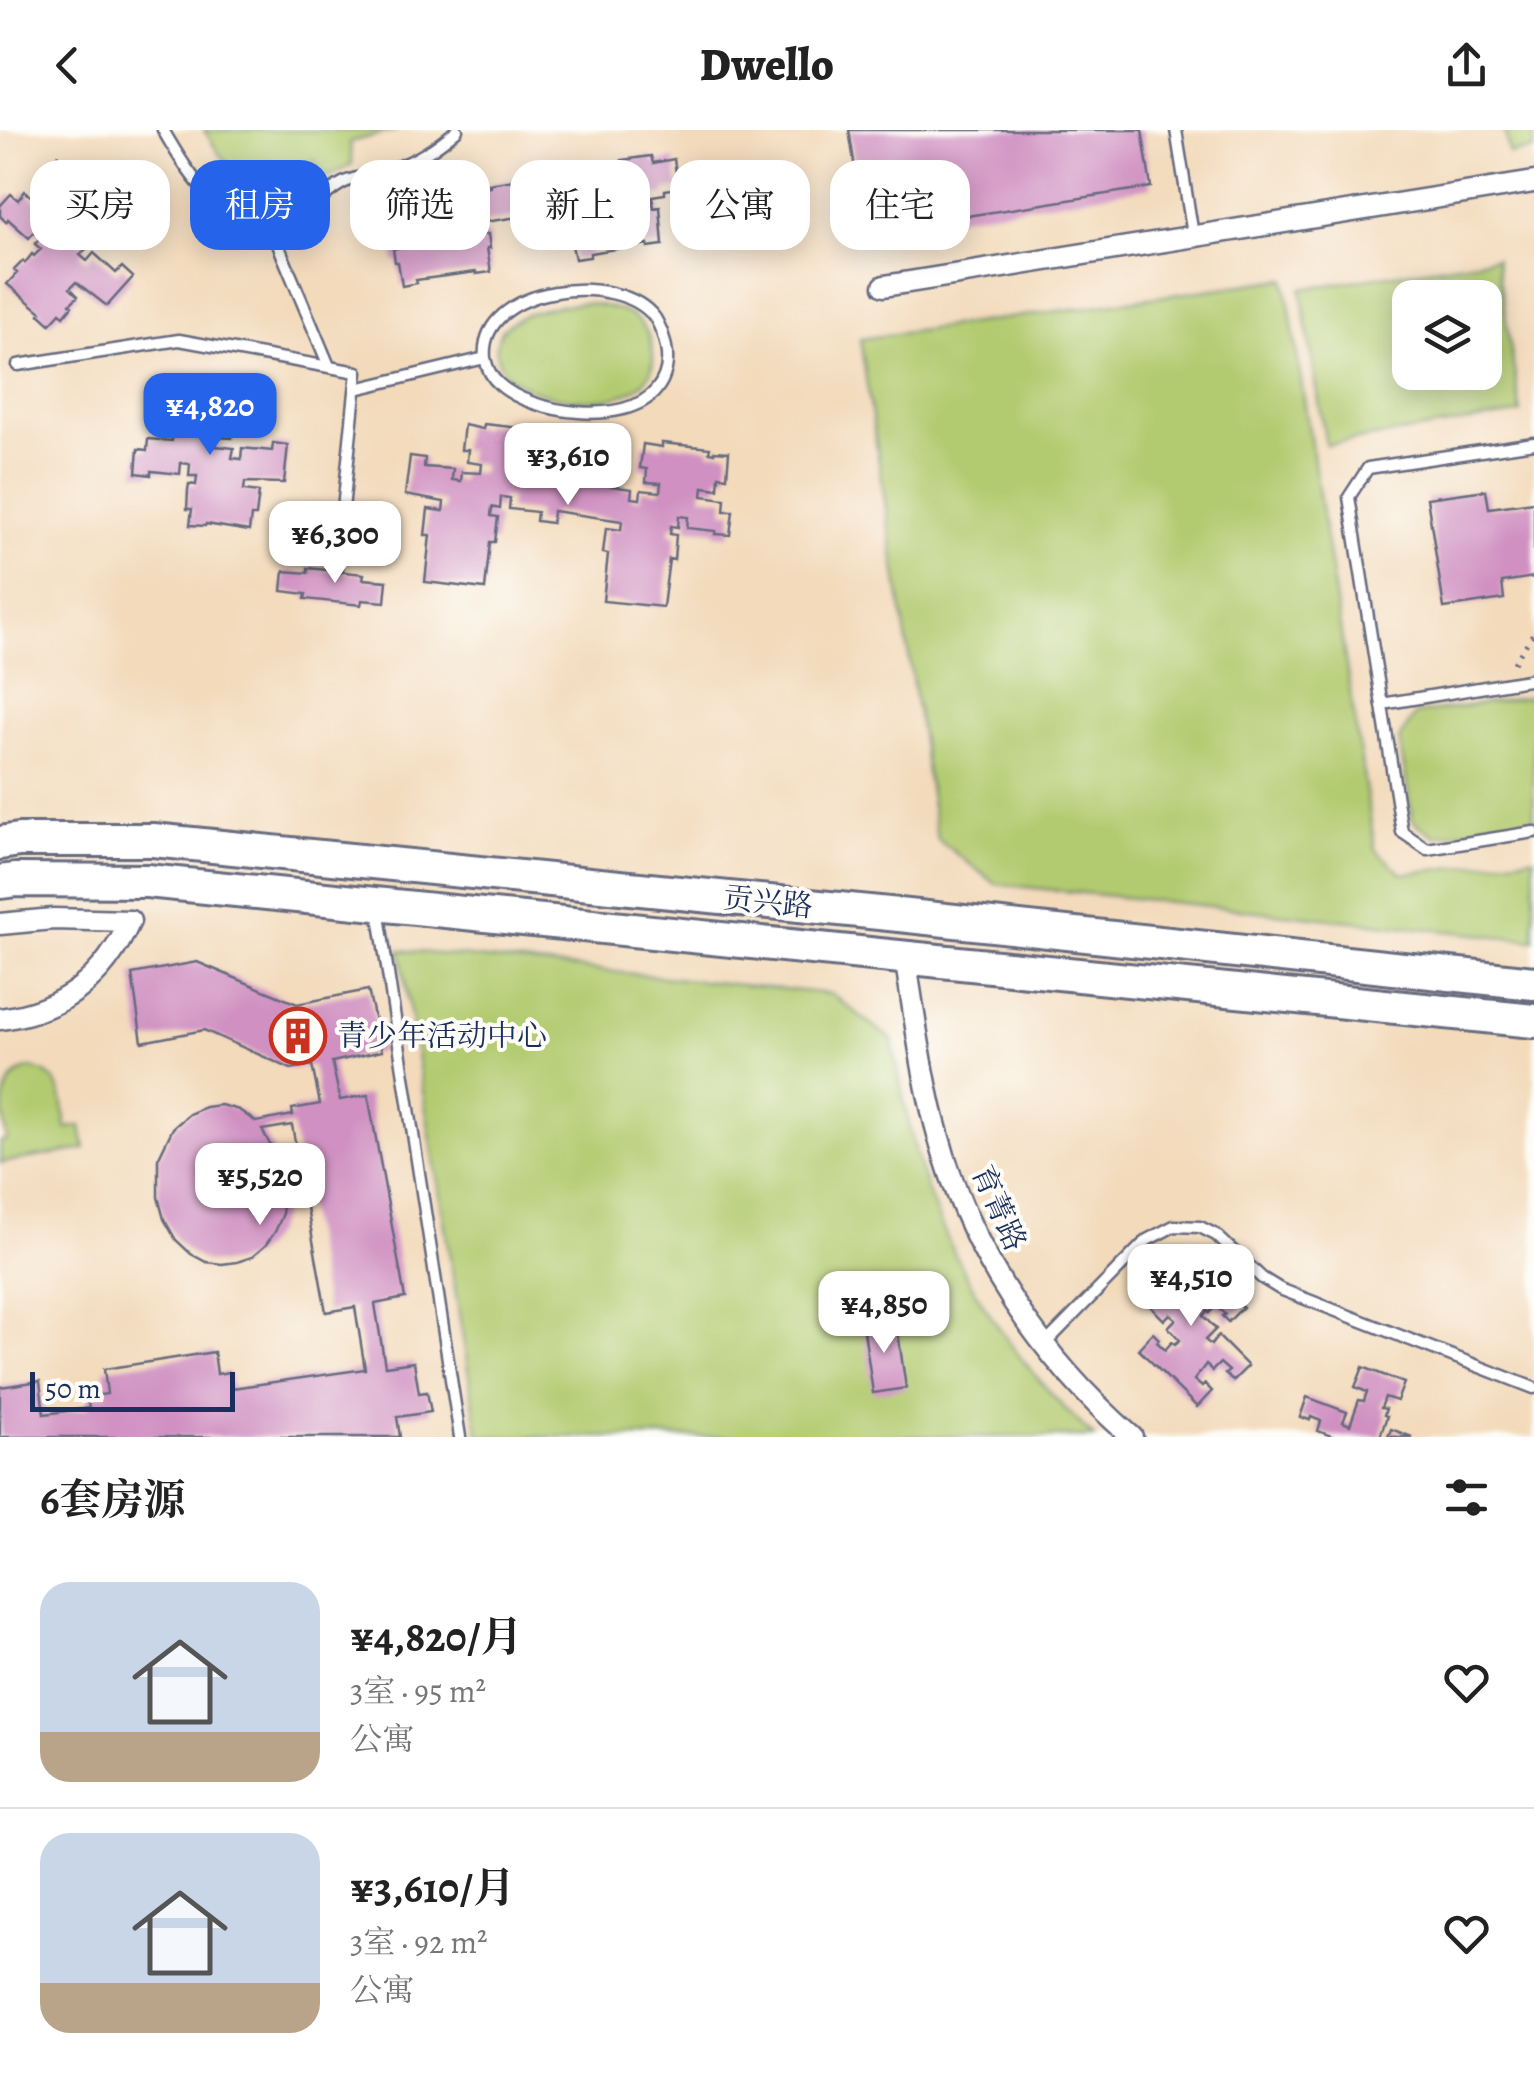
<!DOCTYPE html>
<html lang="zh">
<head>
<meta charset="utf-8">
<style>
	body { margin:0; font-family:Alegreya,"Noto Serif SC",serif; background:#f6f6f6; color:#222; height:100vh; display:flex; flex-direction:column; font-size:38px; white-space:nowrap }
	* { box-sizing:border-box; margin:0 }
	p { font-size:32px; color:#767676 }
	.icon { flex:none; width:55px; height:55px; fill:none; stroke:currentColor; stroke-width:2; stroke-linecap:round; stroke-linejoin:round }
	.map { position:relative; height:1307px; overflow:hidden }
	.sheet { display:flex; flex-direction:column; background:#fff; flex:1 }
	.sheet>* { flex:none }
	.banner { position:absolute; left:30px; top:30px; width:1000px; height:90px; display:flex; gap:20px }
	.controls { position:absolute; left:1392px; top:150px; display:grid; gap:20px }
	.controls a { display:grid; place-items:center; width:110px; height:110px; border-radius:20px; background:#fff; box-shadow:0 5px 25px #0003; font-size:50px }
	.scale { position:absolute; left:30px; bottom:25px; width:205px; box-sizing:border-box; padding-left:10px; border:5px solid #1b2f5e; border-top:0; font-size:28px; line-height:35px; white-space:nowrap; color:#1b2f5e; -webkit-text-stroke:8px #fdfcf7; paint-order:stroke }
	.price { position:absolute; translate:-50% -85px; padding:0 22px; border-radius:20px; background:#fff; color:#222; font-size:32px; line-height:65px; filter:drop-shadow(0 2px 5px #0008) }
	.price::after { content:''; position:absolute; left:50%; top:60px; width:30px; height:22px; margin-left:-15px; background:inherit; clip-path:polygon(0 0,100% 0,50% 100%) }
	.price.active { background:#2563eb; color:#fff }
	ul { padding:0; list-style:none }
	li { display:flex; align-items:center; gap:30px; height:250px; padding:0 40px }
	li+li { border-top:2px solid #e0e0e0 }
	li span { display:grid; place-items:center; flex:none; width:280px; height:200px; border-radius:30px; color:#555 }
	li>.icon { margin-inline-start:auto }
	span .icon { width:120px; height:120px; fill:#fffc; stroke-width:1 }
	li b { font-size:42px }
	h2 { display:flex; justify-content:space-between; align-items:center; height:120px; padding:0 40px; font-size:42px }
	.tag { padding:0 35px; border-radius:30px; background:#fff; box-shadow:0 5px 25px #0003; font-size:35px; line-height:90px }
	.tag.active { background:#2563eb; color:#fff }
	header { display:flex; justify-content:space-between; align-items:center; height:130px; padding:0 40px; background:#fff; font-size:45px; font-weight:800 }
	.map>svg:first-child { display:block }
	.green { fill:#b2cb70; stroke:#667d67; stroke-width:2.5; fill-rule:evenodd }
	.building { fill:#d091c2 }
	.lines { fill:none; stroke-linecap:round; stroke-linejoin:round }
	.lane-casing { stroke:#676b7f; stroke-width:15 }
	.street-casing { stroke:#676b7f; stroke-width:25 }
	.primary-casing { stroke:#676b7f; stroke-width:38 }
	.path { stroke:#676b7f; stroke-width:5; stroke-dasharray:2.5 8; stroke-linecap:butt }
	.lane { stroke:#fff; stroke-width:10 }
	.street { stroke:#fff; stroke-width:20 }
	.primary { stroke:#fff; stroke-width:32 }
	.labels { text-anchor:middle; dominant-baseline:central; stroke-width:8; stroke-linejoin:round; paint-order:stroke }
	.street-label { font-size:30px; fill:#1b2f5e; stroke:#fdfcf7 }
	.poi-label { font-size:30px; fill:#1b2f5e; stroke:#fdfcf7; text-anchor:start }
</style>
</head>
<body>
<header><svg class="icon" aria-label="back" viewBox="0 0 24 24"><path d="M15 5l-7 7 7 7"/></svg>Dwello<svg class="icon" aria-label="share" viewBox="0 0 24 24"><path d="M12 15V3M7 8l5-5 5 5M5 13v7h14v-7"/></svg></header>
<div class="map">
<svg width="1534" height="1307" viewBox="0 0 1534 1307">
	<rect width="100%" height="100%" fill="#fdfcf7"/>
	<filter id="ink" filterUnits="userSpaceOnUse"><feTurbulence type="fractalNoise" baseFrequency=".01" numOctaves="2"/><feDisplacementMap in="SourceGraphic" scale="20" xChannelSelector="R" yChannelSelector="G"/><feConvolveMatrix kernelMatrix="1 2 1 2 8 2 1 2 1" color-interpolation-filters="sRGB"/></filter>
	<filter id="wash" filterUnits="userSpaceOnUse"><feTurbulence type="fractalNoise" baseFrequency=".0048" numOctaves="4" result="noise"/><feDisplacementMap in="SourceGraphic" scale="40" xChannelSelector="R" yChannelSelector="G"/><feGaussianBlur stdDeviation="2.25" result="paint"/><feColorMatrix in="noise" values="0 0 0 0 0 0 0 0 0 0 0 0 0 0 0 0 0 1.4 0 .05"/><feComposite in="paint" operator="in"/></filter>
	<g filter="url(#wash)">
		<rect width="100%" height="100%" fill="#f3dabb"/>
		<g class="green">
			<polygon points="204,0 396,0 350,12 352,34 327,48 313,30 279,52 261,60 269,81 257,80 233,71 248,54 220,25"/>
			<polygon points="1505,0 1534,0 1534,20 1509,24"/>
			<path d="M1496,128L1521,283L1326,315L1301,159ZM1410,168H1485V242H1410Z"/>
			<polygon points="1285,149 1375,719 1402,744 1534,727 1534,810 996,754 937,709 860,209"/>
			<path d="M585,173C611,177 639,180 649,207C682,296 506,280 497,226C489,183 556,175 585,173Z"/>
			<polygon points="1534,566 1534,689 1435,706 1413,691 1399,609 1416,584"/>
			<path d="M400,820L831,864L892,910C899,948 906,986 916,1023C945,1132 1012,1231 1094,1307H479Z"/>
			<path d="M31,938C63,944 63,971 66,998L81,996L85,1019L0,1033V1012L7,1010C1,980 0,945 31,938Z"/>
		</g>
		<g id="blocks">
			<g class="building">
				<polygon points="849,0 1142,0 1151,57 865,102"/>
				<polygon points="57,25 68,35 66,37 70,41 73,38 109,70 106,73 110,77 111,75 123,86 106,105 100,100 91,109 79,98 73,105 87,118 80,125 87,131 94,123 116,143 122,137 133,147 107,176 76,152 70,158 78,166 70,174 72,176 64,186 60,183 50,194 39,184 41,182 7,154 17,143 14,140 23,131 25,133 32,124 34,126 41,119 35,114 42,106 35,101 29,108 8,89 6,92 0,86 0,76 11,64 18,70 25,61 42,76 48,69 36,58 45,48 40,44"/>
				<polygon points="651,26 653,33 674,29 678,58 665,60 665,64 652,66 654,78 660,77 663,115 648,117 648,114 590,123 590,127 575,129 567,92 574,90 572,79 478,93 480,105 488,104 490,118 487,118 491,142 476,144 476,142 416,150 417,153 402,156 398,132 395,132 393,119 401,117 399,106 367,109 362,74 377,72 377,75 384,74 383,67 416,62 418,73 437,67 440,87 445,86 442,69 450,68 448,56 482,51 483,58 490,57 489,54 552,44 553,47 559,46 558,40 589,35 591,46 599,44 601,56 606,55 603,41 623,41 622,30"/>
				<polygon points="153,261 169,263 168,266 174,266 175,262 222,267 222,271 227,272 227,269 243,271 240,297 233,296 232,308 216,307 215,316 234,318 232,328 241,329 242,318 272,321 273,313 288,315 284,353 245,352 244,360 259,362 256,386 251,386 249,401 206,394 205,396 190,395 192,379 187,379 188,360 189,354 196,355 197,346 189,346 190,334 181,333 180,344 151,341 151,345 136,343 138,319 147,320 148,309 172,311 173,302 157,300 158,287 151,287"/>
				<polygon points="484,294 531,299 530,304 535,304 536,302 551,304 548,329 541,328 540,340 525,339 524,348 587,354 588,343 603,345 602,355 632,359 631,368 640,369 641,360 660,362 661,353 646,352 647,339 640,338 643,314 662,317 662,313 710,318 709,322 714,323 714,321 729,322 727,347 719,346 718,359 703,357 702,366 725,369 724,381 733,381 730,405 715,404 716,401 687,398 688,387 679,386 678,397 671,396 670,404 676,405 674,430 669,429 663,477 603,471 608,424 603,423 606,398 621,400 622,391 553,381 552,393 536,391 537,382 509,379 510,368 501,367 500,379 492,377 491,386 498,387 495,412 490,412 485,459 425,452 430,405 425,405 428,379 443,381 444,372 405,365 410,326 425,328 424,337 453,339 452,350 461,351 462,342 481,343 482,334 467,332 468,320 461,320 464,295 483,299"/>
				<polygon points="1486,360 1489,378 1534,372 1534,447 1502,452 1504,469 1444,478 1427,368"/>
				<polygon points="308,438 364,444 363,449 387,451 385,472 362,470 361,475 305,469 306,464 282,461 284,441 308,443"/>
				<polygon points="197,832 297,874 368,860 382,921 332,932 340,970 368,965 405,1168 375,1174 385,1236 414,1232 419,1263 427,1262 431,1282 397,1287 400,1307 0,1307 0,1257 40,1251 44,1284 89,1278 87,1267 107,1264 104,1239 214,1222 217,1244 229,1242 232,1258 365,1239 355,1177 326,1182 292,995 262,1000 279,1031 283,1070 282,1086 275,1102 265,1116 252,1127 237,1132 222,1134 206,1132 191,1124 176,1110 164,1089 158,1067 158,1029 173,998 189,984 205,977 221,975 239,980 256,992 293,985 292,979 320,974 312,935 291,939 204,900 142,912 132,844"/>
				<polygon points="1186,1120 1243,1177 1228,1192 1222,1186 1225,1184 1216,1176 1209,1183 1207,1181 1203,1186 1216,1199 1205,1210 1211,1215 1218,1206 1248,1236 1233,1251 1225,1244 1229,1241 1220,1233 1212,1241 1206,1234 1194,1250 1202,1257 1205,1254 1212,1261 1197,1277 1138,1219 1153,1203 1159,1209 1157,1212 1165,1220 1172,1212 1175,1214 1180,1210 1168,1197 1176,1189 1170,1184 1164,1190 1136,1162 1151,1146 1158,1153 1155,1155 1163,1163 1170,1155 1178,1162 1183,1157 1180,1154 1188,1147 1180,1139 1177,1141 1171,1135"/>
				<polygon points="896,1189 906,1258 873,1263 863,1194"/>
				<polygon points="1363,1237 1404,1253 1397,1271 1385,1267 1381,1278 1386,1279 1384,1285 1387,1286 1380,1307 1334,1307 1318,1301 1321,1291 1311,1287 1310,1290 1300,1287 1307,1267 1347,1282 1343,1292 1350,1295 1359,1270 1364,1271 1367,1262 1355,1257"/>
				<polygon points="1391,1299 1412,1307 1388,1307"/>
			</g>
		</g>
	</g>
	<g filter="url(#ink)">
		<use href="#blocks" fill-opacity="0" stroke="#676b7f" stroke-width="2.5"/>
		<g class="lines">
			<g class="lane-casing">
				<g id="lane">
					<path d="M163,0C190,47 232,116 297,86C316,78 327,59 347,51C361,46 377,44 391,39C417,31 437,17 457,0"/>
					<polyline points="1176,0 1193,105"/>
					<polyline points="269,93 329,236"/>
					<polyline points="18,235 179,210 357,242 337,438"/>
					<path d="M356,259L485,228C487,238 491,247 499,254C531,284 626,297 656,260C666,248 669,232 666,217C664,207 660,196 655,188C620,139 478,155 485,228"/>
					<polyline points="1534,313 1368,338 1349,367 1402,702 1427,719 1534,702"/>
					<polyline points="1382,574 1534,549"/>
					<polyline points="378,779 460,1307"/>
					<polyline points="1044,1215 1147,1110 1174,1096 1200,1097 1216,1105 1262,1148 1280,1159 1534,1258"/>
				</g>
			</g>
			<g class="street-casing">
				<g id="street">
					<polyline points="884,156 1534,52"/>
					<path d="M0,794L53,789L130,791C104,849 63,881 0,889"/>
					<path d="M905,827C915,887 922,949 939,1008C971,1125 1041,1228 1132,1307"/>
				</g>
			</g>
			<g class="primary-casing">
				<g id="primary">
					<polyline points="0,713 19,710 153,710 899,785 1534,853"/>
					<polyline points="0,752 16,750 147,751 1534,891"/>
				</g>
			</g>
			<polyline class="path" points="1514,533 1534,502"/>
			<use href="#lane" class="lane"/>
			<use href="#street" class="street"/>
			<use href="#primary" class="primary"/>
		</g>
	</g>
	<defs>
		<g id="building-ring" transform="scale(2.875)"><circle r="9.5" fill="#fdfcf7" stroke="#c8321e" stroke-width="1.5"/><path d="M-4-6H4V6H1V3H-1V6H-4ZM-2.5-4.3h1.7v1.8h-1.7ZM.8-4.3h1.7v1.8H.8ZM-2.5-1h1.7V.8h-1.7ZM.8-1h1.7V.8H.8Z" fill="#c8321e"/></g>
	</defs>
	<g fill-rule="evenodd">
		<use href="#building-ring" x="298" y="906"/>
	</g>
	<g class="labels">
		<g class="street-label">
			<text transform="translate(768 772) rotate(6)">贡兴路</text>
			<text transform="translate(999 1078) rotate(66)">育菁路</text>
		</g>
		<g class="poi-label">
			<text x="337" y="906">青少年活动中心</text>
		</g>
	</g>
</svg>
<div class="controls">
<a><svg class="icon" aria-label="layers" viewBox="0 0 24 24"><path d="M12 4l9 5-9 5-9-5zM3 14l9 5 9-5"/></svg></a>
</div>
<div class="scale">50 m</div>
<b class="price active" style="left:210px;top:328px">¥4,820</b>
<b class="price" style="left:568px;top:378px">¥3,610</b>
<b class="price" style="left:335px;top:456px">¥6,300</b>
<b class="price" style="left:260px;top:1098px">¥5,520</b>
<b class="price" style="left:1191px;top:1199px">¥4,510</b>
<b class="price" style="left:884px;top:1226px">¥4,850</b>
<div class="banner">
<a class="tag">买房</a>
<a class="tag active">租房</a>
<a class="tag">筛选</a>
<a class="tag">新上</a>
<a class="tag">公寓</a>
<a class="tag">住宅</a>
</div>
</div>
<section class="sheet">
<h2>6套房源<svg class="icon" aria-label="filters" viewBox="0 0 24 24"><path d="M4 7h16M4 17h16"/><circle cx="9" cy="7" r="2"/><circle cx="15" cy="17" r="2"/></svg></h2>
<ul>
<li><span style="background:linear-gradient(#c9d6e8 75%,#b9a48a 0)"><svg class="icon" aria-label="home" viewBox="0 0 24 24"><path d="M3 11l9-7 9 7M6 9v11h12V9"/></svg></span><div><b>¥4,820/月</b><p>3室 · 95 m²</p><p>公寓</p></div><svg class="icon" aria-label="heart" viewBox="0 0 24 24"><path d="M12 20l-8-8c-3-5 5-10 8-4 3-6 11-1 8 4z"/></svg></li>
<li><span style="background:linear-gradient(#c9d6e8 75%,#b9a48a 0)"><svg class="icon" aria-label="home" viewBox="0 0 24 24"><path d="M3 11l9-7 9 7M6 9v11h12V9"/></svg></span><div><b>¥3,610/月</b><p>3室 · 92 m²</p><p>公寓</p></div><svg class="icon" aria-label="heart" viewBox="0 0 24 24"><path d="M12 20l-8-8c-3-5 5-10 8-4 3-6 11-1 8 4z"/></svg></li>
</ul>
</section>
</body>
</html>
